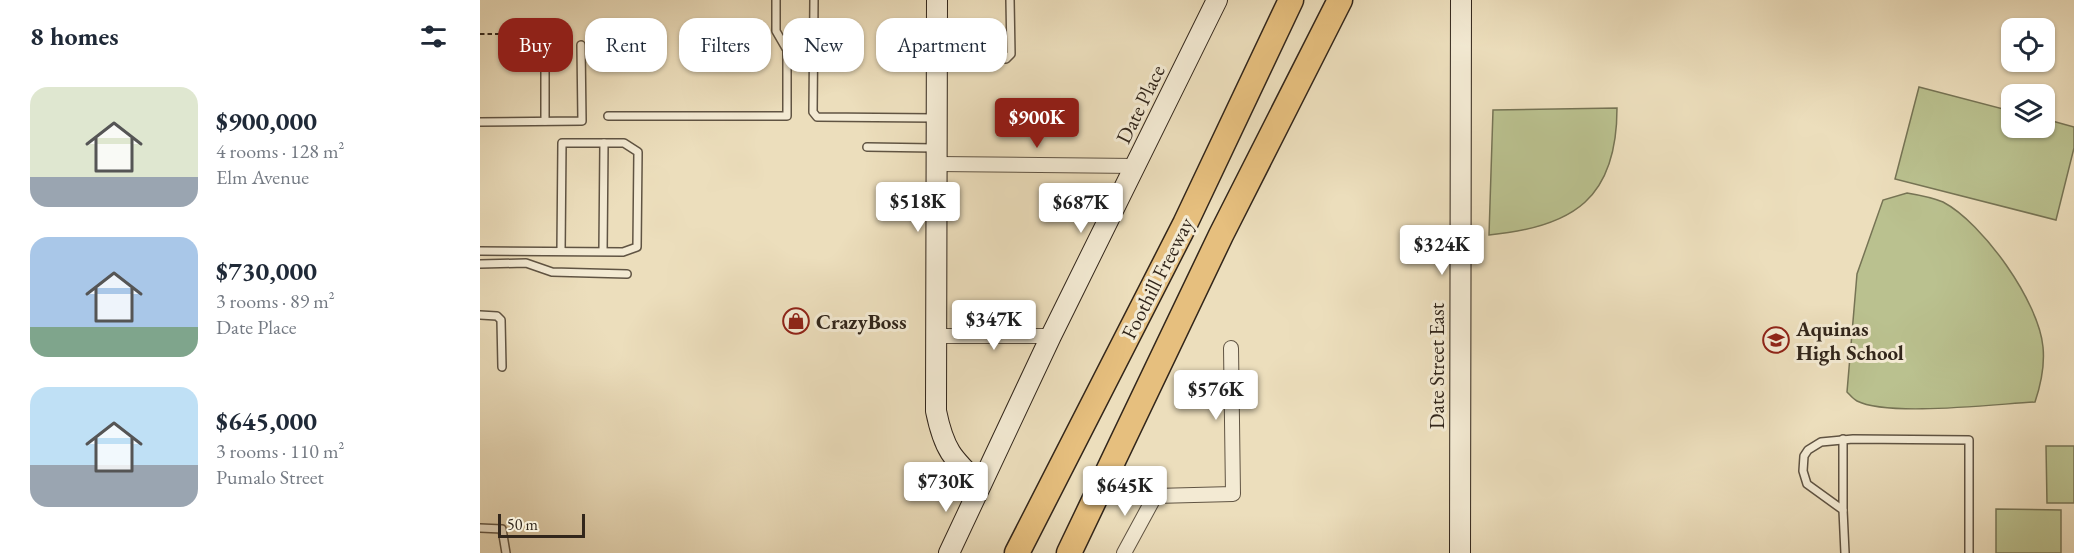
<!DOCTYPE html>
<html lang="en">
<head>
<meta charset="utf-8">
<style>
	body { margin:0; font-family:"EB Garamond",serif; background:#f2f2f3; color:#1f2937; height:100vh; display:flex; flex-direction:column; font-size:22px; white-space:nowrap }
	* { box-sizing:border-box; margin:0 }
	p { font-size:20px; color:#747a83 }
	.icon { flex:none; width:33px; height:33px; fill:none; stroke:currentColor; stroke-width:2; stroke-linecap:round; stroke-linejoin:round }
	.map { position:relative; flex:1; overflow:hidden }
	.drawer { display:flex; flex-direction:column; background:#fff; width:480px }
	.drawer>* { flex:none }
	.guide { position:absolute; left:18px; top:18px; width:570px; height:54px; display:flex; gap:12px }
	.fabs { position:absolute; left:1521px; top:18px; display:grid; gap:12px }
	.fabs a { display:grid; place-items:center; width:54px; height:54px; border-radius:12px; background:#fff; box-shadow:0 2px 4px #0004; font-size:30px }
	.scale { position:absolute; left:18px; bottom:15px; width:87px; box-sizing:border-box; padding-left:6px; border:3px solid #32261b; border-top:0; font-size:16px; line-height:21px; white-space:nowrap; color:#32261b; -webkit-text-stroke:4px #f3ead3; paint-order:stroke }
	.price { position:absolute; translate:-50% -51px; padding:0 14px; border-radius:6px; background:#fff; color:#222; font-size:20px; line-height:39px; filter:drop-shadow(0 2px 3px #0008) }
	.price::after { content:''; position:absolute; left:50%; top:36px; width:18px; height:14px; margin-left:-9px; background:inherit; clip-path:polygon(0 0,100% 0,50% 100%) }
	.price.active { background:#8f2418; color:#fff }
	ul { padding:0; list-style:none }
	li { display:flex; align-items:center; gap:18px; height:150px; padding:0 30px }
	li span { display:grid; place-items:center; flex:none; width:168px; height:120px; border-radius:18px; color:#555 }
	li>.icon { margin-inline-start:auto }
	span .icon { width:72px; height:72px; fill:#fffc; stroke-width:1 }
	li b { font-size:26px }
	h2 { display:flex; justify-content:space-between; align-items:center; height:72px; padding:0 30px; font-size:26px }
	.chip { padding:0 21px; border-radius:18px; background:#fff; box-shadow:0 2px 4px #0004; font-size:21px; line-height:54px }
	.chip.active { background:#8f2418; color:#fff }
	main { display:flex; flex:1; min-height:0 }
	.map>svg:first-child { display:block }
	.green { fill:#bac18f; stroke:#767455; stroke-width:1.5 }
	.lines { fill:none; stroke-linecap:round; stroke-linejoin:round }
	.lane-casing { stroke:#605443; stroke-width:10 }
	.street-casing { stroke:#605443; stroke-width:16 }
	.secondary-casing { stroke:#32261b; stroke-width:22 }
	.highway-casing { stroke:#32261b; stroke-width:27 }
	.path { stroke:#32261b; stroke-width:2; stroke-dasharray:4.5 3; stroke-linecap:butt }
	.lane { stroke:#f3ead3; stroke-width:7 }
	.street { stroke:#f3ead3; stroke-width:14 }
	.secondary { stroke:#f3ead3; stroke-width:20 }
	.highway { stroke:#e6bf7e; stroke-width:24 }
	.labels { text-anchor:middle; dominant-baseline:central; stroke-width:6; stroke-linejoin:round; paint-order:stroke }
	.street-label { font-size:21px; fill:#32261b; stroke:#f3ead3 }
	.poi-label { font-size:21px; font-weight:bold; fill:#32261b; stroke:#f3ead3; text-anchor:start }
</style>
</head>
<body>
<main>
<section class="drawer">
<h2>8 homes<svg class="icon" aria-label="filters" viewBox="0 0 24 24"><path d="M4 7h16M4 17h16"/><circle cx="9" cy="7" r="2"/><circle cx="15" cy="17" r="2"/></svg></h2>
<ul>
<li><span style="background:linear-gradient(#dfe7d0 75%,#9aa5b1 0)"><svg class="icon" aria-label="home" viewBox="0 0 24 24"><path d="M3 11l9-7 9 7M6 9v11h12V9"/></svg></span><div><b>$900,000</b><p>4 rooms · 128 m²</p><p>Elm Avenue</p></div></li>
<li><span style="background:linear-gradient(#a9c7e8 75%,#7fa58c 0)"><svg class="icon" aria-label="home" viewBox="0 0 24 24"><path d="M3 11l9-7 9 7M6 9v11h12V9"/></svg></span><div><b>$730,000</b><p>3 rooms · 89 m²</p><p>Date Place</p></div></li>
<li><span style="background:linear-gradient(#bfe0f5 65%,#9aa5b1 0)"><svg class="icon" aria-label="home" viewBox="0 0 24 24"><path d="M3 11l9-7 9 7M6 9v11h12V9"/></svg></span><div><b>$645,000</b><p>3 rooms · 110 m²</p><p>Pumalo Street</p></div></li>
</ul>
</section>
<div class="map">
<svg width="1594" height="553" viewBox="0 0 1594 553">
	<rect width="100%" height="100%" fill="#ecdebc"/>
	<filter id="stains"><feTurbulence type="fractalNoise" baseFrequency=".00333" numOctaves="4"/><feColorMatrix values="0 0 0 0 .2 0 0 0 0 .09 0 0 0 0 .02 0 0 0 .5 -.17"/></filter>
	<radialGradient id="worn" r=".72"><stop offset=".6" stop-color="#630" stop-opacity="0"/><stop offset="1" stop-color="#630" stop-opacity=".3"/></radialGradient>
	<g class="green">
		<polygon points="1439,87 1531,111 1532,128 1564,128 1565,119 1594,127 1594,148 1576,220 1415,179"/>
		<path d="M1137,108C1137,198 1094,227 1009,235L1013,110Z"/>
		<path d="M1427,193C1439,195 1451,197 1463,202C1503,223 1559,302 1563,347C1565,367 1561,384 1555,402C1516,404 1408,417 1377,401C1373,399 1370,395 1367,392L1377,274L1403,200Z"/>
		<polygon points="1566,446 1594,446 1594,503 1567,503"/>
		<polygon points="1516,509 1581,510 1581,553 1516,553"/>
	</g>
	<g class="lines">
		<g class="lane-casing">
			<g id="lane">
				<polyline points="334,0 333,112 337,117 454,118"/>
				<polyline points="65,47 65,121"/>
				<polyline points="457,59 526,59 531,54 530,0"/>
				<polyline points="128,116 307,116 307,50 296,31 296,0"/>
				<polyline points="0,122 102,121 101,45"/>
				<polyline points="387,147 454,148"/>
				<polyline points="0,251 143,252 157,247 158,152 144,143 82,143 81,251"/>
				<polyline points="123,251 124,143"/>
				<polyline points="0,264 46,263 72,272 147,274"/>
				<polyline points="0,315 17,316 21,320 22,367"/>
				<polyline points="1363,439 1363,510"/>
				<polyline points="0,528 22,529 26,553"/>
				<polyline points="1365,553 1363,510 1327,484 1323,471 1324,456 1328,450 1341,442 1373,439 1489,440 1489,553"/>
			</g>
		</g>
		<g class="street-casing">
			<g id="street">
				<polyline points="457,164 656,166"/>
				<polyline points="456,336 571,336"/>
				<polyline points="644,553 675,496 753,494 751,348"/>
			</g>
		</g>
		<g class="secondary-casing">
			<g id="secondary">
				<path d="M457,0L456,411C464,450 472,458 500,485"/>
				<polyline points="469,553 571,336 737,0"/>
				<polyline points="980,553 981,0"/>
			</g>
		</g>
		<g class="highway-casing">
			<g id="highway">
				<polyline points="537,553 705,224 811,0"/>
				<polyline points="589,553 741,235 860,0"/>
			</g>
		</g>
		<polyline class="path" points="0,34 55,34 56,27"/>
		<use href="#lane" class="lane"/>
		<use href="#street" class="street"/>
		<use href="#secondary" class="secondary"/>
		<use href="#highway" class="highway"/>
	</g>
	<defs>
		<g id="shop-ring" transform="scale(1.35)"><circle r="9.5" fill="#f3ead3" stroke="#8f2418" stroke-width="1.5"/><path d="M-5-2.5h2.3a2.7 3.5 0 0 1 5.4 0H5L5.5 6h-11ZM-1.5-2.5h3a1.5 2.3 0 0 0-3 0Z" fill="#8f2418"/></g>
		<g id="school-ring" transform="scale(1.35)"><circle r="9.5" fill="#f3ead3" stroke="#8f2418" stroke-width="1.5"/><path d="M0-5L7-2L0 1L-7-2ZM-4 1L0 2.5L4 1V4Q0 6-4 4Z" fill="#8f2418"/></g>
	</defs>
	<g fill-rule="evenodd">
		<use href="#shop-ring" x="316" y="321"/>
		<use href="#school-ring" x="1296" y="340"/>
	</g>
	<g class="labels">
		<g class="street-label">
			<text transform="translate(660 104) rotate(-64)">Date Place</text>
			<text transform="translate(677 278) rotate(-63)">Foothill Freeway</text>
			<text transform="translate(956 366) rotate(-90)">Date Street East</text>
		</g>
		<g class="poi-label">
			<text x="336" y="321">CrazyBoss</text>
			<text x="1316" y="328">Aquinas<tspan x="1316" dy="24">High School</tspan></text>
		</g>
	</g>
	<rect width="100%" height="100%" filter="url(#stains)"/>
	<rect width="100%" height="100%" fill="url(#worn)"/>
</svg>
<div class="fabs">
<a><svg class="icon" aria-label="locate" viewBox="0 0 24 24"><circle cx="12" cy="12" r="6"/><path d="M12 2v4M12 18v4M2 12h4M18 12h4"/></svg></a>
<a><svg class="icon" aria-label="layers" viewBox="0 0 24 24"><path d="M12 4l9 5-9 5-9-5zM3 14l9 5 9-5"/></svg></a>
</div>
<div class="scale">50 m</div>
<b class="price active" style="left:557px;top:149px">$900K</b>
<b class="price" style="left:438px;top:233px">$518K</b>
<b class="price" style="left:601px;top:234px">$687K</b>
<b class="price" style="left:962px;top:276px">$324K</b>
<b class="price" style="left:514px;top:351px">$347K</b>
<b class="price" style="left:736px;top:421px">$576K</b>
<b class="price" style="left:466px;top:513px">$730K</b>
<b class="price" style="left:645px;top:517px">$645K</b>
<div class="guide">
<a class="chip active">Buy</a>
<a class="chip">Rent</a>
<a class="chip">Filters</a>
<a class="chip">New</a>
<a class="chip">Apartment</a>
</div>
</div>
</main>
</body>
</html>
